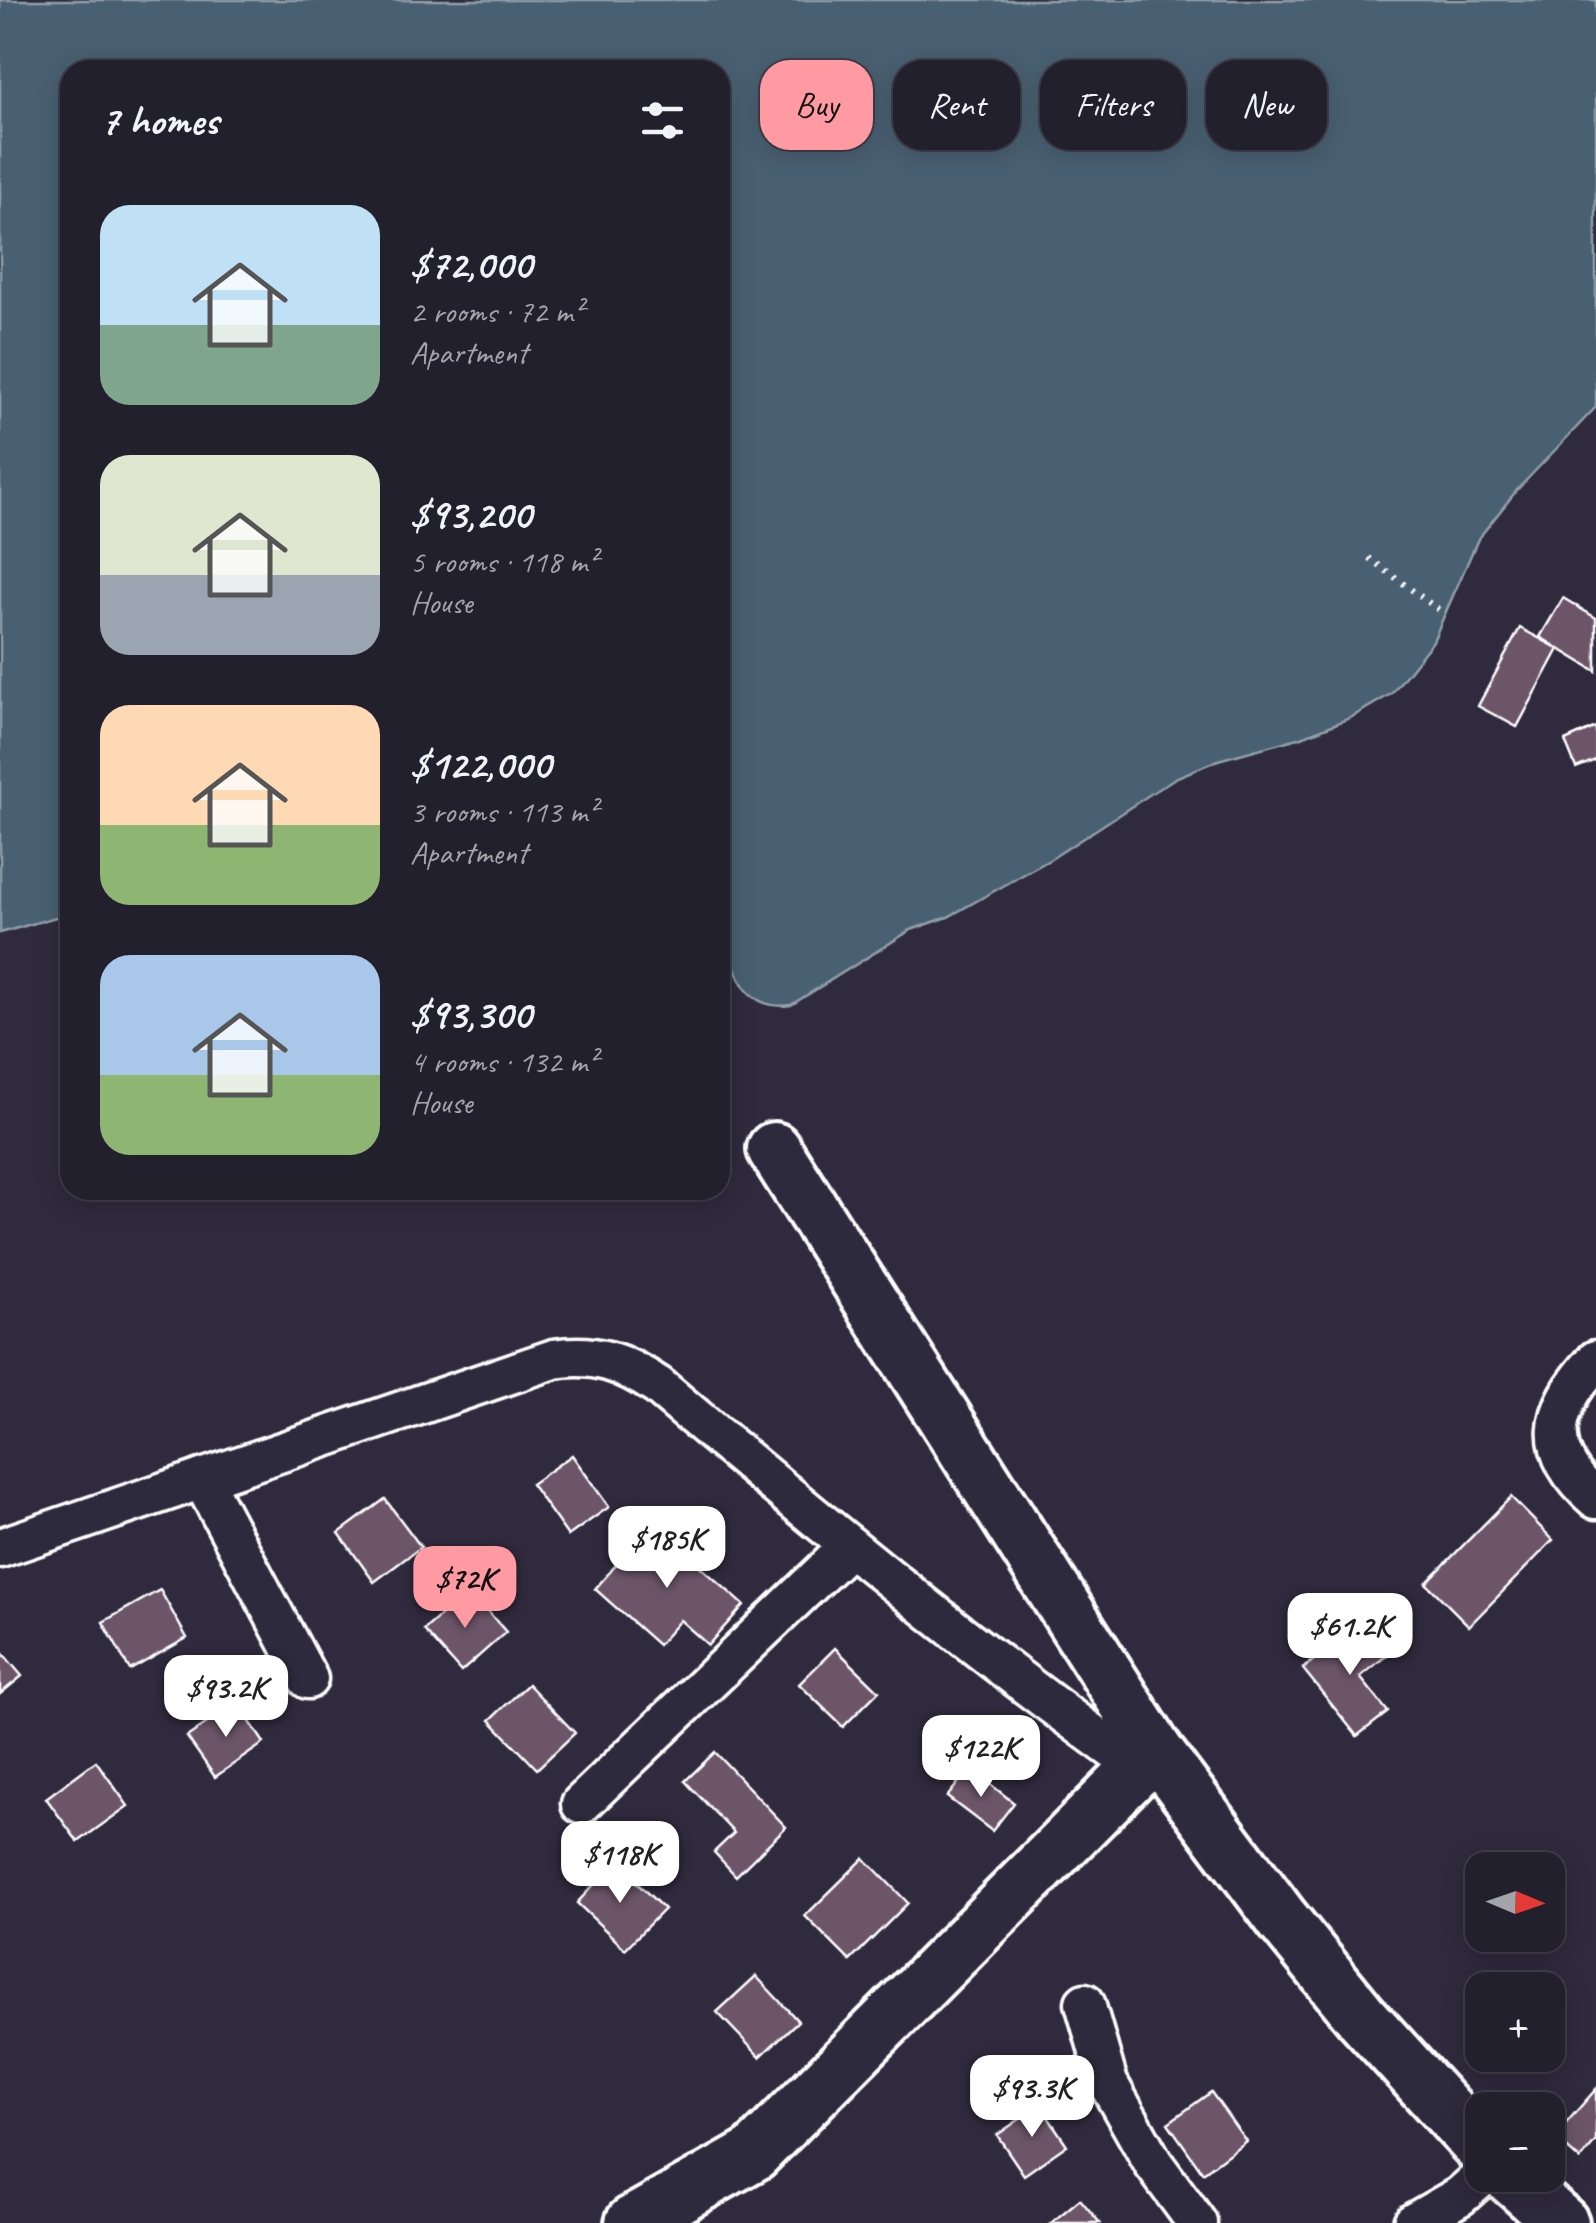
<!DOCTYPE html>
<html lang="en">
<head>
<meta charset="utf-8">
<style>
	body { margin:0; font-family:Caveat,sans-serif; background:#2b2836; color:#f1f3f6; height:100vh; display:flex; flex-direction:column; font-size:38px; white-space:nowrap }
	* { box-sizing:border-box; margin:0 }
	p { font-size:32px; color:#a3a3aa }
	.icon { flex:none; width:55px; height:55px; fill:none; stroke:currentColor; stroke-width:2; stroke-linecap:round; stroke-linejoin:round }
	.map { position:relative; flex:1; overflow:hidden }
	.side { position:absolute; left:60px; top:60px; width:670px; height:1140px; display:flex; flex-direction:column; background:#23202e; border-radius:30px; box-shadow:0 5px 25px #0003,0 0 0 2px #403e4a }
	.side>* { flex:none }
	.top-card { position:absolute; left:760px; top:60px; width:685px; height:90px; display:flex; gap:20px }
	.needle { width:65px; rotate:92deg }
	.controls { position:absolute; left:1465px; top:1852px; display:grid; gap:20px }
	.controls a { display:grid; place-items:center; width:100px; height:100px; border-radius:20px; background:#23202e; box-shadow:0 5px 25px #0003,0 0 0 2px #403e4a; font-size:50px }
	.price { position:absolute; translate:-50% -85px; padding:0 22px; border-radius:20px; background:#fff; color:#222; font-size:32px; line-height:65px; filter:drop-shadow(0 2px 5px #0008) }
	.price::after { content:''; position:absolute; left:50%; top:60px; width:30px; height:22px; margin-left:-15px; background:inherit; clip-path:polygon(0 0,100% 0,50% 100%) }
	.price.current { background:#ff9aa2; color:#111 }
	ul { padding:0; list-style:none }
	li { display:flex; align-items:center; gap:30px; height:250px; padding:0 40px }
	li span { display:grid; place-items:center; flex:none; width:280px; height:200px; border-radius:30px; color:#555 }
	li>.icon { margin-inline-start:auto }
	span .icon { width:120px; height:120px; fill:#fffc; stroke-width:1 }
	li b { font-size:42px }
	h2 { display:flex; justify-content:space-between; align-items:center; height:120px; padding:0 40px; font-size:42px }
	.pill { padding:0 35px; border-radius:30px; background:#23202e; box-shadow:0 5px 25px #0003,0 0 0 2px #403e4a; font-size:35px; line-height:90px }
	.pill.current { background:#ff9aa2; color:#111 }
	.map>svg:first-child { display:block }
	.water { fill:#486172; stroke:#91a0aa; stroke-width:2.5 }
	.building { fill:#6c5569; stroke:#fff; stroke-width:2.5 }
	.lines { fill:none; stroke-linecap:round; stroke-linejoin:round }
	.street-casing { stroke:#fff; stroke-width:45 }
	.secondary-casing { stroke:#fff; stroke-width:60 }
	.path { stroke:#fff; stroke-width:6; stroke-dasharray:2.5 8; stroke-linecap:butt }
	.street { stroke:#2f2a3d; stroke-width:38 }
	.secondary { stroke:#2f2a3d; stroke-width:52 }
</style>
</head>
<body>
<div class="map">
<svg width="1596" height="2223" viewBox="0 0 1596 2223">
	<rect width="100%" height="100%" fill="#2f2a3d"/>
	<filter id="ink" filterUnits="userSpaceOnUse"><feTurbulence type="fractalNoise" baseFrequency=".01" numOctaves="2"/><feDisplacementMap in="SourceGraphic" scale="20" xChannelSelector="R" yChannelSelector="G"/><feConvolveMatrix kernelMatrix="1 2 1 2 8 2 1 2 1" color-interpolation-filters="sRGB"/></filter>
	<g filter="url(#ink)">
		<path class="water" d="M0,0H1596V407L1517,490L1478,539L1433,641L1391,694L1350,718L1302,737L1218,760L1175,778L1051,859L948,917L911,930L791,1005C714,1017 726,894 726,844L720,834V70H70V913L0,933Z"/>
		<g class="building">
			<polygon points="1563,598 1596,618 1596,671 1540,637"/>
			<polygon points="1520,628 1559,649 1517,727 1478,706"/>
			<polygon points="1596,727 1596,760 1576,768 1565,741"/>
			<polygon points="572,1455 609,1507 568,1536 531,1484"/>
			<polygon points="1511,1497 1553,1540 1469,1626 1426,1583"/>
			<polygon points="385,1499 421,1547 374,1582 339,1533"/>
			<polygon points="652,1524 744,1605 708,1645 680,1620 658,1645 595,1589"/>
			<polygon points="160,1590 187,1638 130,1670 103,1622"/>
			<polygon points="469,1590 506,1632 461,1672 424,1630"/>
			<polygon points="1361,1622 1387,1655 1360,1677 1388,1712 1357,1736 1303,1669"/>
			<polygon points="835,1648 879,1691 843,1727 799,1684"/>
			<polygon points="0,1650 22,1676 0,1694"/>
			<polygon points="528,1684 575,1733 537,1769 490,1720"/>
			<polygon points="237,1702 264,1743 215,1777 187,1737"/>
			<polygon points="715,1752 786,1827 736,1876 714,1852 734,1833 685,1781"/>
			<polygon points="96,1761 128,1806 78,1842 46,1798"/>
			<polygon points="970,1768 1014,1803 992,1831 947,1797"/>
			<polygon points="864,1858 908,1903 850,1961 805,1916"/>
			<polygon points="615,1862 664,1909 625,1949 577,1903"/>
			<polygon points="756,1976 798,2021 760,2057 717,2012"/>
			<polygon points="1596,2089 1596,2141 1580,2160 1554,2137"/>
			<polygon points="1211,2092 1246,2141 1203,2173 1168,2123"/>
			<polygon points="1040,2105 1067,2145 1024,2175 997,2135"/>
			<polygon points="1080,2199 1100,2223 1051,2223"/>
		</g>
		<g class="lines">
			<g class="street-casing">
				<g id="street">
					<path d="M1596,1360C1549,1411 1541,1451 1596,1499"/>
					<polyline points="202,1479 308,1679"/>
					<path d="M0,1548L554,1359C595,1352 624,1363 658,1386C815,1519 972,1649 1139,1768"/>
					<polyline points="581,1804 848,1548"/>
					<polyline points="1085,2003 1108,2083 1153,2163 1197,2223"/>
					<polyline points="1413,2223 1460,2196 1484,2175"/>
				</g>
			</g>
			<g class="secondary-casing">
				<g id="secondary">
					<polyline points="774,1149 1156,1751 1282,1919 1360,2015 1482,2149"/>
					<polyline points="1508,2175 1562,2223"/>
					<polyline points="632,2223 754,2154 1156,1751"/>
				</g>
			</g>
			<polyline class="path" points="1369,558 1443,613"/>
			<use href="#street" class="street"/>
			<use href="#secondary" class="secondary"/>
		</g>
	</g>
</svg>
<div class="controls">
<a><svg class="needle" viewBox="-14 -14 28 28"><path d="M0-13l5 13h-10z" fill="#e53935"/><path d="M0 13l5-13h-10z" fill="#a3a3aa"/></svg></a>
<a>+</a>
<a>−</a>
</div>
<b class="price" style="left:667px;top:1591px">$185K</b>
<b class="price current" style="left:465px;top:1631px">$72K</b>
<b class="price" style="left:1350px;top:1678px">$61.2K</b>
<b class="price" style="left:226px;top:1740px">$93.2K</b>
<b class="price" style="left:981px;top:1800px">$122K</b>
<b class="price" style="left:620px;top:1906px">$118K</b>
<b class="price" style="left:1032px;top:2140px">$93.3K</b>
<div class="top-card">
<a class="pill current">Buy</a>
<a class="pill">Rent</a>
<a class="pill">Filters</a>
<a class="pill">New</a>
</div>
<section class="side">
<h2>7 homes<svg class="icon" aria-label="filters" viewBox="0 0 24 24"><path d="M4 7h16M4 17h16"/><circle cx="9" cy="7" r="2"/><circle cx="15" cy="17" r="2"/></svg></h2>
<ul>
<li><span style="background:linear-gradient(#bfe0f5 60%,#7fa58c 0)"><svg class="icon" aria-label="home" viewBox="0 0 24 24"><path d="M3 11l9-7 9 7M6 9v11h12V9"/></svg></span><div><b>$72,000</b><p>2 rooms · 72 m²</p><p>Apartment</p></div></li>
<li><span style="background:linear-gradient(#dfe7d0 60%,#9aa5b1 0)"><svg class="icon" aria-label="home" viewBox="0 0 24 24"><path d="M3 11l9-7 9 7M6 9v11h12V9"/></svg></span><div><b>$93,200</b><p>5 rooms · 118 m²</p><p>House</p></div></li>
<li><span style="background:linear-gradient(#ffd9b3 60%,#8fb573 0)"><svg class="icon" aria-label="home" viewBox="0 0 24 24"><path d="M3 11l9-7 9 7M6 9v11h12V9"/></svg></span><div><b>$122,000</b><p>3 rooms · 113 m²</p><p>Apartment</p></div></li>
<li><span style="background:linear-gradient(#a9c7e8 60%,#8fb573 0)"><svg class="icon" aria-label="home" viewBox="0 0 24 24"><path d="M3 11l9-7 9 7M6 9v11h12V9"/></svg></span><div><b>$93,300</b><p>4 rooms · 132 m²</p><p>House</p></div></li>
</ul>
</section>
</div>
</body>
</html>
